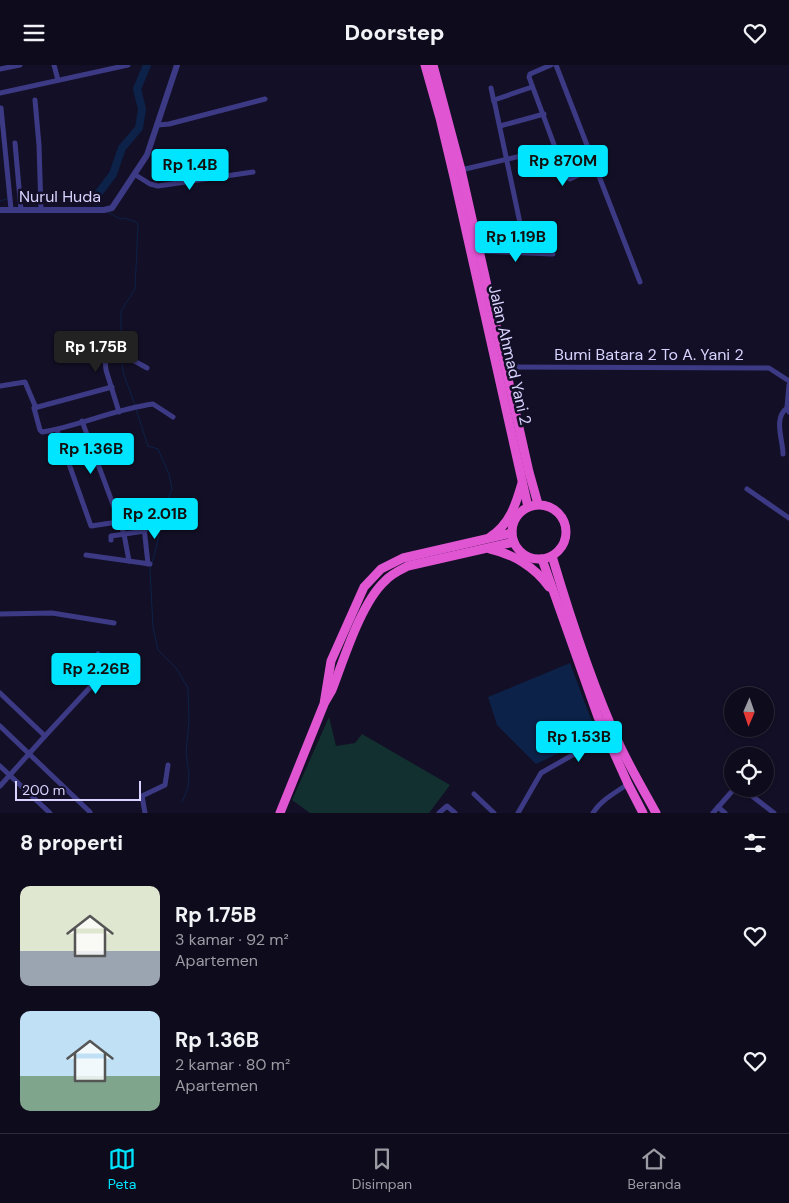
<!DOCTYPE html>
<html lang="id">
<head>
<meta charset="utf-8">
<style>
	body { margin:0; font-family:"DM Sans",sans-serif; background:#1c1929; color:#f1f3f6; height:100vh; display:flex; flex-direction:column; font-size:19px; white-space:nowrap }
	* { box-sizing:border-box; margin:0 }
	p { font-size:16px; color:#9b9ba3 }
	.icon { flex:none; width:28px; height:28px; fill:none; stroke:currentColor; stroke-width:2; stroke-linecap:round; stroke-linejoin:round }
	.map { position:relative; height:748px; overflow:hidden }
	.side { display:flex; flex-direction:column; background:#0e0b1c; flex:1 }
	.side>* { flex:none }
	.needle { width:32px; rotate:182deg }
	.controls { position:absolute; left:724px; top:622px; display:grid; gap:10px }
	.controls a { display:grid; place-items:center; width:50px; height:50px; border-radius:50%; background:#0e0b1c; box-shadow:0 1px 4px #0004,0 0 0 1px #2e2b3b; font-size:25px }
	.scale { position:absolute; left:15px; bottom:12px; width:126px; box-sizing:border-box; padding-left:5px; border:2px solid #d9d4ff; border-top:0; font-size:14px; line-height:18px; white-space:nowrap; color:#d9d4ff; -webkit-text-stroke:4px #130f26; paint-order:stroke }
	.price { position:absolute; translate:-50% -42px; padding:0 11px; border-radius:5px; background:#00e5ff; color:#111; font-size:16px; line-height:32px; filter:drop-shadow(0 1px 2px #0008) }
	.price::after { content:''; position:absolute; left:50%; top:30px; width:15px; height:11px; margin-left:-8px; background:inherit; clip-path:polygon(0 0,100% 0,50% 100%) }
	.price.selected { background:#222; color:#fff }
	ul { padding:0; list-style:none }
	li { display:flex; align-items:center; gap:15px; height:125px; padding:0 20px }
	li span { display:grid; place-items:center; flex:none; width:140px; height:100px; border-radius:10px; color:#555 }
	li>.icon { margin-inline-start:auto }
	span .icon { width:60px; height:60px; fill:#fffc; stroke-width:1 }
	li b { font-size:21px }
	h2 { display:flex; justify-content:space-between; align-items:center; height:60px; padding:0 20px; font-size:21px }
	header { display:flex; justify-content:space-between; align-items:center; height:65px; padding:0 20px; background:#0e0b1c; font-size:22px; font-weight:800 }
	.tabs { display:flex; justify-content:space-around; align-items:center; height:70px; border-top:1px solid #2e2b3b; background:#0e0b1c; font-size:14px; color:#9b9ba3 }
	.tabs a { display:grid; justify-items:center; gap:2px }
	.tabs .selected { color:#00e5ff }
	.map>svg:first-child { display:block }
	.green { fill:#12302f }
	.water { fill:#0c2248 }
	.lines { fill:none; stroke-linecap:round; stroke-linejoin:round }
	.stream { stroke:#0c2248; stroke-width:1 }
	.river { stroke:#0c2248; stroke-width:8 }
	.minor { stroke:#3d3a85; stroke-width:5 }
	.tertiary { stroke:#3d3a85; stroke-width:6 }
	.trunk { stroke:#e055d1; stroke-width:9 }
	.labels { text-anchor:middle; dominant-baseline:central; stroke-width:5; stroke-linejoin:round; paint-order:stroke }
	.street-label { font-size:16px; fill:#d9d4ff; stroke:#130f26 }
</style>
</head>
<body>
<header><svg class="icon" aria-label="menu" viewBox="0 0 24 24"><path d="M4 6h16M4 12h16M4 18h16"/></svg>Doorstep<svg class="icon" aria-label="heart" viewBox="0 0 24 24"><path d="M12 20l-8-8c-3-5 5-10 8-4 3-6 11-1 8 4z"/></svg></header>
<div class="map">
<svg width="789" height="748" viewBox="0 0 789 748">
	<rect width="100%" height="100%" fill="#130f26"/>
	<polygon class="green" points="329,652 336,681 355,678 362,669 450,720 429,748 310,748 292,735"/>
	<polygon class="water" points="570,598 597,670 536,699 497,660 488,632"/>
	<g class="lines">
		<g class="stream">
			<polyline points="43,128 90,137 95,133"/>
			<polyline points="23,131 39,128"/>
			<polyline points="0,136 7,134"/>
			<polyline points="90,137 100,142"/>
			<polyline points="108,147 120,154 124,153 136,157 138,160 135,224 121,246 121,290"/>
			<polyline points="121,294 124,310 135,340"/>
			<polyline points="136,344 148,381 158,384 169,409 172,424 162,448"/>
			<polyline points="162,452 157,480 150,505 153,562 158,585 176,603 188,623 189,656 186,687 189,711 188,723 182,737"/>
		</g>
		<polyline class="river" points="95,133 113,109 122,83 139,63 142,44 137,24 147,0"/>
		<g class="minor">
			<polyline points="54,0 58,15"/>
			<polyline points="551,0 530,9 529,12 566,112 570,114 595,102"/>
			<polyline points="556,0 640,217"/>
			<polyline points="0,4 20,0"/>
			<polyline points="491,23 494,37"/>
			<polyline points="0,28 128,0"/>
			<polyline points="35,35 39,80 41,145"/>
			<polyline points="1,43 11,144"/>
			<polyline points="158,60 169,59 265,34"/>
			<polyline points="500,61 544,49"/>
			<polyline points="15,78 21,145"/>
			<polyline points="461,105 555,83"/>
			<polyline points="134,109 150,119 158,121 253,107"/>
			<polyline points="520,158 494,35 532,22"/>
			<polyline points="479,186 553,189"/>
			<polyline points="506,302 769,303 789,316"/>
			<polyline points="789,320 787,342 789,347"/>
			<polyline points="0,321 25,317 36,343"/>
			<path d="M112,322L34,343L40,365L42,367C79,361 115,344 153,339L173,352"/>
			<path d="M119,347L106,305L105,294C117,284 136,297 147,303"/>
			<polyline points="82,356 124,469 129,496"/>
			<polyline points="57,365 91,461 158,451 188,452"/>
			<path d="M783,389C783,375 773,353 787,343"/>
			<polyline points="747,424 789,453"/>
			<polyline points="143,453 148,499"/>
			<polyline points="111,475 111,471 145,466"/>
			<polyline points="86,490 150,499"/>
			<polyline points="0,549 52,548 114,558"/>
			<polyline points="0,628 45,671 0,721"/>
			<polyline points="0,661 90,747"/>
			<polyline points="45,671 107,604 109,597 98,589"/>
			<polyline points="0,701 50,748"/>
			<polyline points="743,724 774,748"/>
			<polyline points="474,729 494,748"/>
			<polyline points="718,742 725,748"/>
			<polyline points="145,748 142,731 165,720 168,700"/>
			<polyline points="439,748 447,741 455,748"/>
			<polyline points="518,748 541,708 606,671"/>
			<path d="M593,748C601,735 615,728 628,719"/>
			<polyline points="713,748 734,724"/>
		</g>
		<polyline class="tertiary" points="0,145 104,145 112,143 147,90 177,0"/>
		<g class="trunk">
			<polyline points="425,0 440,53 454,112 528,442"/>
			<polyline points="433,0 461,105 529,407 538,439"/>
			<circle cx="539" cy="467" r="27"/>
			<path d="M490,472C510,459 516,439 522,418"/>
			<path d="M490,484C513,489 535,502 549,522"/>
			<path d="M552,491C571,555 592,620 620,681C631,704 644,726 656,748"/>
			<polyline points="542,494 598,652 628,719 643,748"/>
			<path d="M325,637L332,625C344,594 361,538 385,516C391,509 400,505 408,501L514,477"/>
			<polyline points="280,748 324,639 331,596 364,522 381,504 403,493 512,468"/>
		</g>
	</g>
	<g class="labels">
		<g class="street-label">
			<text x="60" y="131">Nurul Huda</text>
			<text x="649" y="289">Bumi Batara 2 To A. Yani 2</text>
			<text transform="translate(510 290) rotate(77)">Jalan Ahmad Yani 2</text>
		</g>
	</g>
</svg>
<div class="controls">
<a><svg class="needle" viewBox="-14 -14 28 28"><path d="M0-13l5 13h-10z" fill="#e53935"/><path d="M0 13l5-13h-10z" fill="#9b9ba3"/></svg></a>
<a><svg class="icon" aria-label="locate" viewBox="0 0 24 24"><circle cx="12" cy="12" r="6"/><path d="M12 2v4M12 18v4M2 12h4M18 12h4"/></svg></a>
</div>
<div class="scale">200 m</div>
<b class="price" style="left:563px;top:122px">Rp 870M</b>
<b class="price" style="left:190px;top:126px">Rp 1.4B</b>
<b class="price" style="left:516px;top:198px">Rp 1.19B</b>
<b class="price selected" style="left:96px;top:308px">Rp 1.75B</b>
<b class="price" style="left:91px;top:410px">Rp 1.36B</b>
<b class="price" style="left:155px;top:475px">Rp 2.01B</b>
<b class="price" style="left:96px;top:630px">Rp 2.26B</b>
<b class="price" style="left:579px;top:698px">Rp 1.53B</b>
</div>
<section class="side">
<h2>8 properti<svg class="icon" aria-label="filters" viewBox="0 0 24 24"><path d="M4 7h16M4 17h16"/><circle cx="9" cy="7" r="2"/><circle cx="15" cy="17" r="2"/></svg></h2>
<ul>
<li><span style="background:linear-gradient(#dfe7d0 65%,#9aa5b1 0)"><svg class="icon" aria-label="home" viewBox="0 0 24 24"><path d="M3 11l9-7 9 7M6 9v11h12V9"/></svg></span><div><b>Rp 1.75B</b><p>3 kamar · 92 m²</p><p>Apartemen</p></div><svg class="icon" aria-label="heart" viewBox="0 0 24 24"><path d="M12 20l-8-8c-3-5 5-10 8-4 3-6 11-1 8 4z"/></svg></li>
<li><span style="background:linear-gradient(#bfe0f5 65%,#7fa58c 0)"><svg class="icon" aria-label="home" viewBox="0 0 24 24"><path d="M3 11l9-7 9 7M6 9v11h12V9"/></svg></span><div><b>Rp 1.36B</b><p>2 kamar · 80 m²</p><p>Apartemen</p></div><svg class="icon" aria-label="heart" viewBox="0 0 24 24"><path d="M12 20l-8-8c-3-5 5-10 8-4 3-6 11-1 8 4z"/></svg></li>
</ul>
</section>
<nav class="tabs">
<a class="selected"><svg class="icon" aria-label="map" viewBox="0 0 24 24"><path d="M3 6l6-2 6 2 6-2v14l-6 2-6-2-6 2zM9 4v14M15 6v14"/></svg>Peta</a>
<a><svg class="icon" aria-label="saved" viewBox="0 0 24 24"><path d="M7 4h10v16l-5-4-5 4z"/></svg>Disimpan</a>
<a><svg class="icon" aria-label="home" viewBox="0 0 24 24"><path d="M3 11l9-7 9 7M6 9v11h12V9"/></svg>Beranda</a>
</nav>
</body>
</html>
